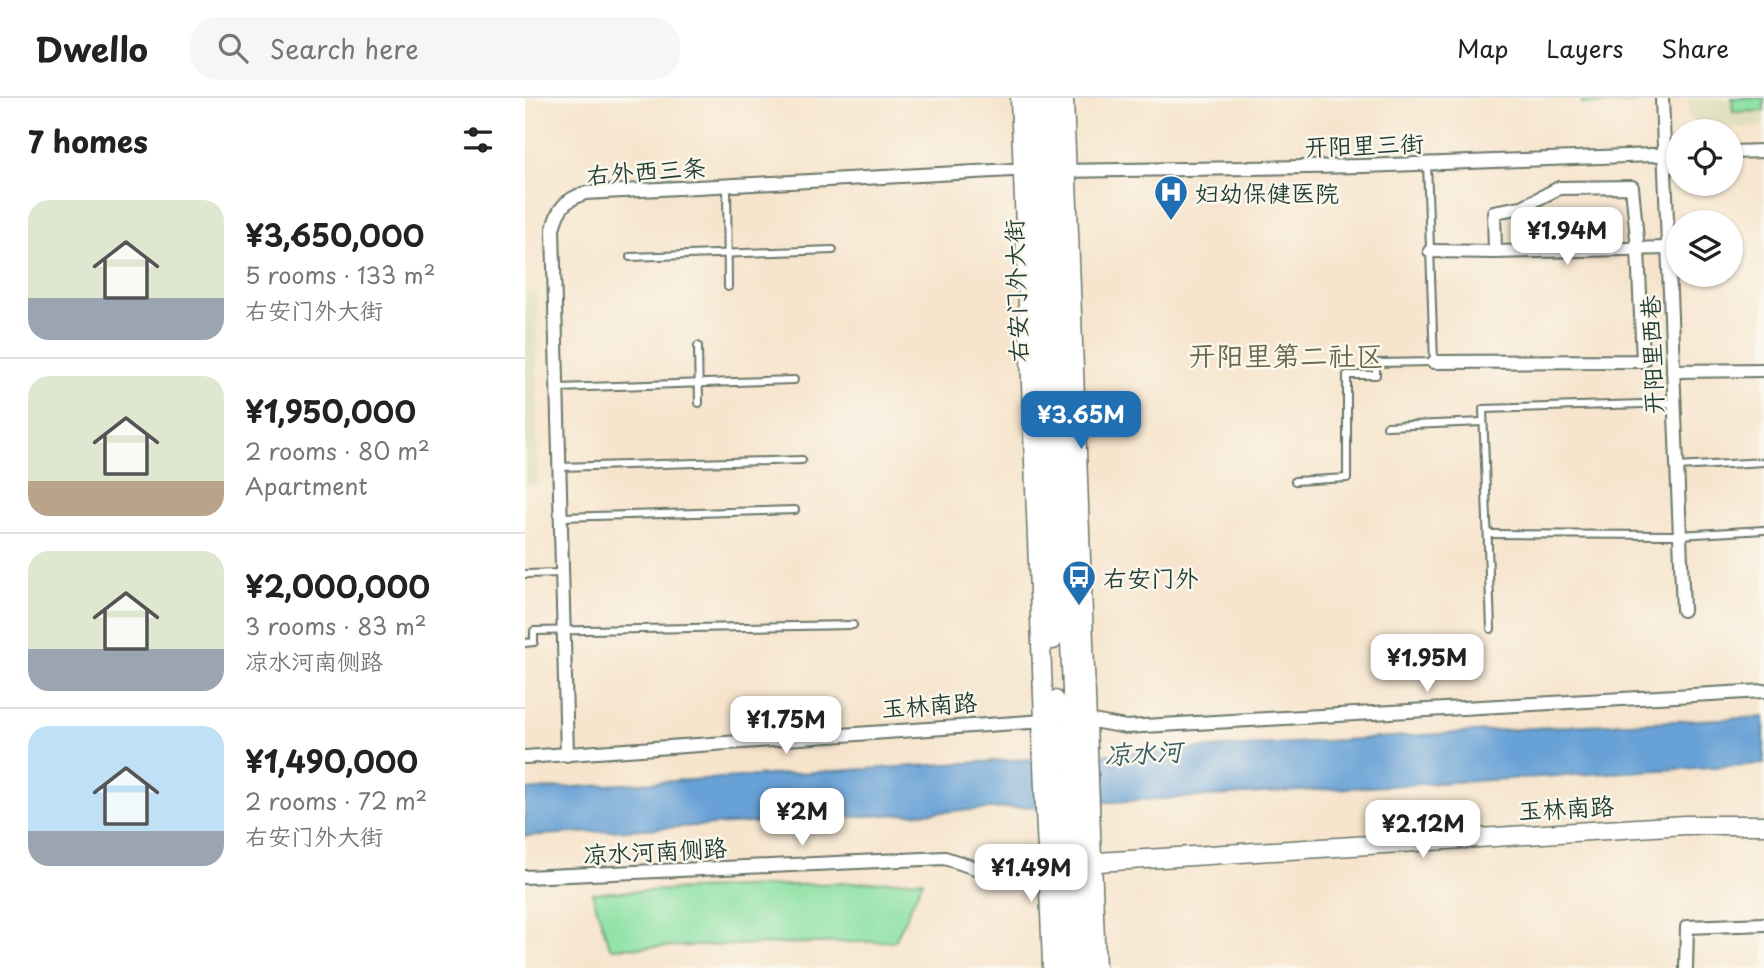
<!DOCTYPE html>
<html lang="en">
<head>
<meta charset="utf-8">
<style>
	body { margin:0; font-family:"Playpen Sans","LXGW WenKai TC",sans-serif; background:#f6f6f6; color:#222; height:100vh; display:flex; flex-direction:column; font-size:26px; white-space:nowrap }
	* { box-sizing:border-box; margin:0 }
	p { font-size:23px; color:#767676 }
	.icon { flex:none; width:38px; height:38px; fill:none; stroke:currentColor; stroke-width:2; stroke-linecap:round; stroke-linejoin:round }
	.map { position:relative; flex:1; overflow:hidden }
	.drawer { display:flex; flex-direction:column; background:#fff; width:525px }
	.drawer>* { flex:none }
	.buttons { position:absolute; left:1141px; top:21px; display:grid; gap:14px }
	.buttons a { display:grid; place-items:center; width:77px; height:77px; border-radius:50%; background:#fff; box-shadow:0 2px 5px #0004; font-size:35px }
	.price { position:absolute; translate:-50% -60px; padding:0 16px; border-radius:14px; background:#fff; color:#222; font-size:23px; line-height:46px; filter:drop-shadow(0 2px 4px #0008) }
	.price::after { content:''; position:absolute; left:50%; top:42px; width:21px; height:16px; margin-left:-10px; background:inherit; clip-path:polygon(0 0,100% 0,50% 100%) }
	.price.on { background:#1f6fb2; color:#fff }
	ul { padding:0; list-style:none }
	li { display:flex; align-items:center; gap:21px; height:175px; padding:0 28px }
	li+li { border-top:2px solid #e0e0e0 }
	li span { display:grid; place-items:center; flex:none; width:196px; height:140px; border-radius:21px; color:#555 }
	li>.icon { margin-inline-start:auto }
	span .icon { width:84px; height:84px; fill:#fffc; stroke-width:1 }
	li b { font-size:30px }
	h2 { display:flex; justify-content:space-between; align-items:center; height:84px; padding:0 28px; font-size:30px }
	header { display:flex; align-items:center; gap:42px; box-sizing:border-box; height:98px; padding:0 35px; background:#fff; border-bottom:2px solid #e0e0e0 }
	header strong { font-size:33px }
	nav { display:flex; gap:38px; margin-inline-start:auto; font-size:24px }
	.search { width:490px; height:63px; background:#f6f6f6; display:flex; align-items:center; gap:18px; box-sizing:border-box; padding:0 24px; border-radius:28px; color:#767676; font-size:26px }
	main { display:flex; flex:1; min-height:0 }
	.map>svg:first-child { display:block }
	.built { fill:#dfddbb }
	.green { fill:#8ce1a4; stroke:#568f6c; stroke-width:2 }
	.water { fill:#67a1d6; stroke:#436f85; stroke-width:2 }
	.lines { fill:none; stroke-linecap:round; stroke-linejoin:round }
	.lane-casing { stroke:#6a7769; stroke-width:10 }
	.street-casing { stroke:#6a7769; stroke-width:16 }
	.secondary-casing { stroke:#6a7769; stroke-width:21 }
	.lane { stroke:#fff; stroke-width:6 }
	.street { stroke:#fff; stroke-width:12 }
	.secondary { stroke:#fff; stroke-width:18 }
	.labels { text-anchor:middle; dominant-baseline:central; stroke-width:5; stroke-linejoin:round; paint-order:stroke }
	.street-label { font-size:24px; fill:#1f3d34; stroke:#fbf7ec }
	.poi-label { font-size:24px; fill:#1f3d34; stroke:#fbf7ec; text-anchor:start }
	.water-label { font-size:26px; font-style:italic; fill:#355b65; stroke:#fbf7ec }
	.quarter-label { font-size:28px; fill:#666849; stroke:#fbf7ec }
</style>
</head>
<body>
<header>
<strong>Dwello</strong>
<div class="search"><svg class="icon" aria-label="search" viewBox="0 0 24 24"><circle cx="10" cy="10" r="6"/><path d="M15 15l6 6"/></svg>Search here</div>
<nav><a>Map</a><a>Layers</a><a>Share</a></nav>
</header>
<main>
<section class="drawer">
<h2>7 homes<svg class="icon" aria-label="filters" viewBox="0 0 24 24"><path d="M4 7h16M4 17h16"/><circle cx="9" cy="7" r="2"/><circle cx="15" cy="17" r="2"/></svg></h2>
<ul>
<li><span style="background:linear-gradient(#dfe7d0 70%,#9aa5b1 0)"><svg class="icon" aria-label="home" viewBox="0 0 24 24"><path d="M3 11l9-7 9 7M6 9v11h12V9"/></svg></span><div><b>¥3,650,000</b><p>5 rooms · 133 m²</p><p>右安门外大街</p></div></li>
<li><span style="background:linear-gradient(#dfe7d0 75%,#b9a48a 0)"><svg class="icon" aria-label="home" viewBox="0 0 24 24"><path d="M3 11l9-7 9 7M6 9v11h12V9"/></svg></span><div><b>¥1,950,000</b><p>2 rooms · 80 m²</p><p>Apartment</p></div></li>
<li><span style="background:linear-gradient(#dfe7d0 70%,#9aa5b1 0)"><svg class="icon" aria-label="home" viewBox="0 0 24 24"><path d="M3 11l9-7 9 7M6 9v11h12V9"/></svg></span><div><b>¥2,000,000</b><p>3 rooms · 83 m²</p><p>凉水河南侧路</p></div></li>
<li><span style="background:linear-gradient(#bfe0f5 75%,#9aa5b1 0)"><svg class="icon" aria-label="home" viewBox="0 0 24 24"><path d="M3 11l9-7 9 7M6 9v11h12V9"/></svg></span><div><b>¥1,490,000</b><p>2 rooms · 72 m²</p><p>右安门外大街</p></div></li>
</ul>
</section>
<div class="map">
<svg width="1239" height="870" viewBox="0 0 1239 870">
	<rect width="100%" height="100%" fill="#fbf7ec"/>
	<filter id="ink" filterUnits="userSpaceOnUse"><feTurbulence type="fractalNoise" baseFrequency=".0143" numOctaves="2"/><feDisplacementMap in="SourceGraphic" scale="14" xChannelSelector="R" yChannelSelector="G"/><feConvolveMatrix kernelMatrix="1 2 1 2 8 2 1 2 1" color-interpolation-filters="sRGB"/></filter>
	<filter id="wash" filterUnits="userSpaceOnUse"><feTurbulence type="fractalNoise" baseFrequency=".00686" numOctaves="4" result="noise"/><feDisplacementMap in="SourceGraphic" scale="28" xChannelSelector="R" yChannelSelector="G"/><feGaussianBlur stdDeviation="1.57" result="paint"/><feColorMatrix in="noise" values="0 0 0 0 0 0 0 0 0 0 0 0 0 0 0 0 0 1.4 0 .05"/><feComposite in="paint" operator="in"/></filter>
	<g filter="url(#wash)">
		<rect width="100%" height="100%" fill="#f6e4cc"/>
		<g class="built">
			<polygon points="1163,0 1239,0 1239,29 1183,31 1164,19"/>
			<polygon points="0,194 12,194 12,387 0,386"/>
		</g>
		<g class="green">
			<polygon points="1057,0 1107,0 1107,5 1057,6"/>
			<polygon points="1207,0 1239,0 1239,13 1208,14"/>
			<polygon points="398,782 370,843 85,850 67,795"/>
		</g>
		<polygon class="water" points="1239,619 1239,666 0,738 0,692 1059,627"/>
	</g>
	<g filter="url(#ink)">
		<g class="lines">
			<g class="lane-casing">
				<g id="lane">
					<polyline points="202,87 203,189"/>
					<polyline points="105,159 308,152"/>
					<polyline points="173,248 174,305"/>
					<polyline points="33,290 269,282"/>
					<polyline points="862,328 958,324"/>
					<polyline points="34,369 277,362"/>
					<polyline points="1152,369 1239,364"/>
					<polyline points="770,383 822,380 822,277 851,277 851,265 909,264 902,65"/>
					<polyline points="36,419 270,412"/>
					<polyline points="963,436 1154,437 1239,432"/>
					<polyline points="0,476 37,475"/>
					<polyline points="966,531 958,311 1149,305"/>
					<polyline points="0,545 9,544 9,533 328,527"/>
				</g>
			</g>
			<g class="street-casing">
				<g id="street">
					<polyline points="1137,0 1158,512"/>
					<polyline points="1206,54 1239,53"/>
					<polyline points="534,73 839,68 1153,56"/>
					<polyline points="905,153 970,154 969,114 997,109 1034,90 1107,89 1113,151 1118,263 909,264"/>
					<polyline points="970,154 1143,150"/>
					<polyline points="1148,273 1239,272"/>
					<polyline points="562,622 601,629 1239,593"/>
					<path d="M42,657L28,131C33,110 40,102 60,95L506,71"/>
					<polyline points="0,659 519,623"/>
					<polyline points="0,779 420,760 459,773 529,769"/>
					<polyline points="1161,870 1162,829 1239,826"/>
				</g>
			</g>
			<g class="secondary-casing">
				<g id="secondary">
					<path d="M495,0L519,623L517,636C519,714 525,792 527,870"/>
					<polyline points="509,0 528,542"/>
					<polyline points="523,0 554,766 556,870"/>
					<polyline points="539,0 571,870"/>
					<polyline points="530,602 541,870"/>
					<polyline points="557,765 1160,727 1239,727"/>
				</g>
			</g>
			<use href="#lane" class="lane"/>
			<use href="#street" class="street"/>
			<use href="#secondary" class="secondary"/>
		</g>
	</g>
	<defs>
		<g id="hospital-pin" transform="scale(1.75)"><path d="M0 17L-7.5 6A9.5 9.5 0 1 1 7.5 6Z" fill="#1f6fb2" stroke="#fbf7ec"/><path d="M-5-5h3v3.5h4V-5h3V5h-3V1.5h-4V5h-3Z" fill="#fff"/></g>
		<g id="bus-pin" transform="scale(1.75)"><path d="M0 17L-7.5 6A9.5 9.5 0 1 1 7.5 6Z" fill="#1f6fb2" stroke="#fbf7ec"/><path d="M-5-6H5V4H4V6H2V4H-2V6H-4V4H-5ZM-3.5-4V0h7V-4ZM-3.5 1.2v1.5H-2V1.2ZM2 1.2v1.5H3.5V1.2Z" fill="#fff"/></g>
	</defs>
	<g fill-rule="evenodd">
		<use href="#hospital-pin" x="646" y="94"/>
		<use href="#bus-pin" x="554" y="479"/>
	</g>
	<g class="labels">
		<g class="street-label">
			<text transform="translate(839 46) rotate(-2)">开阳里三街</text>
			<text transform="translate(121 72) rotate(-4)">右外西三条</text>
			<text transform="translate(490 193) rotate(-92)">右安门外大街</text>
			<text transform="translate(1126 257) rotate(-92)">开阳里西巷</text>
			<text transform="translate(404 606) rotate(-4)">玉林南路</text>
			<text transform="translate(1041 709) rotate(-3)">玉林南路</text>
			<text transform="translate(130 752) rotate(-3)">凉水河南侧路</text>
		</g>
		<g class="poi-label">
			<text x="670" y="94">妇幼保健医院</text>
			<text x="578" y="479">右安门外</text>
		</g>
		<g class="water-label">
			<text transform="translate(618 654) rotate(-3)">凉水河</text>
		</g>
		<g class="quarter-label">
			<text x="761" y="256">开阳里第二社区</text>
		</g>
	</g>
</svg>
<div class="buttons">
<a><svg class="icon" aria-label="locate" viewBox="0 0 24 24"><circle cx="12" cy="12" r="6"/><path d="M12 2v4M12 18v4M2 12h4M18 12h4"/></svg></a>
<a><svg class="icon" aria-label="layers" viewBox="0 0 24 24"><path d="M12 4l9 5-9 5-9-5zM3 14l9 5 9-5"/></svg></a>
</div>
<b class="price" style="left:1042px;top:169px">¥1.94M</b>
<b class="price on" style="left:556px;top:353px">¥3.65M</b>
<b class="price" style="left:902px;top:596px">¥1.95M</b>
<b class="price" style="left:261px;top:658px">¥1.75M</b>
<b class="price" style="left:277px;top:750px">¥2M</b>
<b class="price" style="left:898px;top:762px">¥2.12M</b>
<b class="price" style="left:506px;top:806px">¥1.49M</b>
</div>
</main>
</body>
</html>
